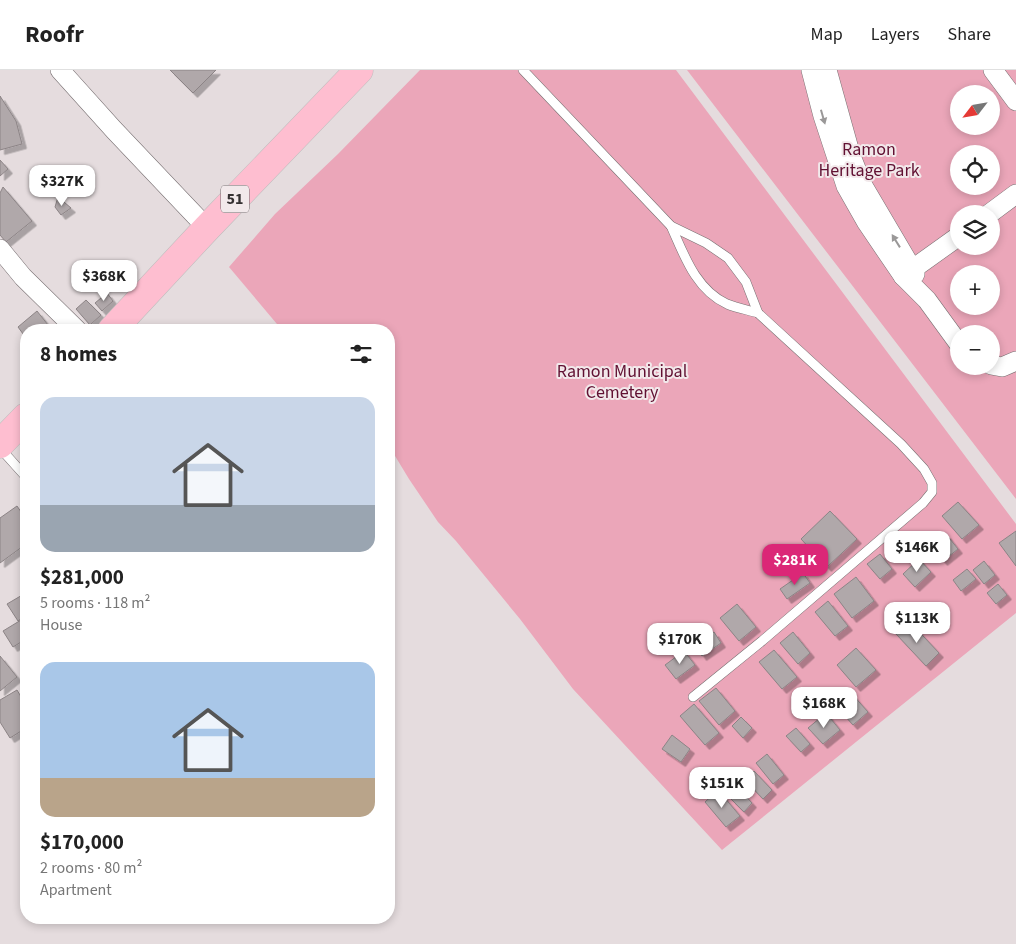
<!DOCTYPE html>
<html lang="en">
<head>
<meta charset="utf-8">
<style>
	body { margin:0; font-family:"Source Sans 3",sans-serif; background:#f6f6f6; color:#222; height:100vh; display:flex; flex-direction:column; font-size:19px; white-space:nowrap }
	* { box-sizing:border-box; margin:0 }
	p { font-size:16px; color:#767676 }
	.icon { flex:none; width:28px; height:28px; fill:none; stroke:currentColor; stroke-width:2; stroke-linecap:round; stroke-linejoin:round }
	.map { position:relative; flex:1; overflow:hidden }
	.sheet { position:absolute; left:20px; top:254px; width:375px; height:600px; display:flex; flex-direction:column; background:#fff; border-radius:20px; box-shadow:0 2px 8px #0003 }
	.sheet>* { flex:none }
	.needle { width:32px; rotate:239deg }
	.tools { position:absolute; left:950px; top:15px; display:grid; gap:10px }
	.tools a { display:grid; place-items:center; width:50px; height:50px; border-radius:50%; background:#fff; box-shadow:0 2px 8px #0003; font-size:25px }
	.price { position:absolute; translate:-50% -42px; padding:0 11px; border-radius:10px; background:#fff; color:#222; font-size:16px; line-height:32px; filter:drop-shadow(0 1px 2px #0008) }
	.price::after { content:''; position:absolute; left:50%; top:30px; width:15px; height:11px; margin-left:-8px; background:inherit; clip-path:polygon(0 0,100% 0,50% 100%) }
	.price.selected { background:#db2777; color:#fff }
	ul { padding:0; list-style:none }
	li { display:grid; align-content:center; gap:10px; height:265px; padding:0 20px }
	li span { display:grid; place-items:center; height:155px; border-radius:15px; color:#555 }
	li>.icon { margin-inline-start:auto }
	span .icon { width:90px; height:90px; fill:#fffc; stroke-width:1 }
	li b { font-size:21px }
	h2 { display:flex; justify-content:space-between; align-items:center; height:60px; padding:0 20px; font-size:21px }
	header { display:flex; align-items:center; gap:30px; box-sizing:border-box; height:70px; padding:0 25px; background:#fff; border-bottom:1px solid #e0e0e0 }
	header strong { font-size:24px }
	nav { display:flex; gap:28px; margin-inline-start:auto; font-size:18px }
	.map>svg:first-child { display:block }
	.green { fill:#eba6b9; fill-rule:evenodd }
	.building { fill:#b0a8aa; stroke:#8c8486; filter:url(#shadow) }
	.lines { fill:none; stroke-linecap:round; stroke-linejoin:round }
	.service-casing { stroke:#787072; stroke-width:10 }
	.minor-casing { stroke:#787072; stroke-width:20 }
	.trunk-casing { stroke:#bebdbd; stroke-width:29 }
	.service { stroke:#fff; stroke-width:9 }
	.minor { stroke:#fff; stroke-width:19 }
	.trunk { stroke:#febed0; stroke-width:28 }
	.oneway { fill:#9a9898 }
	.labels { text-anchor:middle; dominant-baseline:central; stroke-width:4; stroke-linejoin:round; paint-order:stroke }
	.shield { fill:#f2e9eb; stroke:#6e686a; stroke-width:1 }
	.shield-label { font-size:16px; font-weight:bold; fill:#353132 }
	.park-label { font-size:18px; fill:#611032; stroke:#f2e9eb }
</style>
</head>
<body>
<header>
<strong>Roofr</strong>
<nav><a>Map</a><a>Layers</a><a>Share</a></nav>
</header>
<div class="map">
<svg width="1016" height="874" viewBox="0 0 1016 874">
	<defs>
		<filter id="shadow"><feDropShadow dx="4.5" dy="4.5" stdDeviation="0" flood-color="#0004"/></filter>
	</defs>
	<rect width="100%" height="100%" fill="#e5dcde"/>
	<g class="green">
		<polygon points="420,0 676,0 1016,454 1016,543 722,780 573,619 520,549 456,471 438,452 409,409 389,376 389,260 282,260 229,197 275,144 338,84"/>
		<path d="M687,0H1016V429ZM959,24H991V56H959ZM959,84H991V116H959ZM959,144H991V176H959ZM959,204H991V236H959ZM959,264H991V296H959Z"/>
	</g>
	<g class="building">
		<polygon points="170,0 216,0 193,23"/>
		<polygon points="0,26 16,51 22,74 0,80"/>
		<polygon points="0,90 8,99 0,106"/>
		<polygon points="3,117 32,151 6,172 0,165 0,123"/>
		<polygon points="58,127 71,138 61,145 55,137"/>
		<polygon points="107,223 113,231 102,241 95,233"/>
		<polygon points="86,230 101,245 90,255 76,239"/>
		<polygon points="37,241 52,260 26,260 26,268 18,257"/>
		<polygon points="958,432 979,455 962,469 942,446"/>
		<polygon points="17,436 26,449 26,474 0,493 0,448"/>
		<polygon points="830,441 857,469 827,497 801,469"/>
		<polygon points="1016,461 1016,496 999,473"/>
		<polygon points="946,464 958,479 943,491 931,477"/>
		<polygon points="905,465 919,477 908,490 894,478"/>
		<polygon points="880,484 892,499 880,509 867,494"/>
		<polygon points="919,489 931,502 915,517 903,504"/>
		<polygon points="984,491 995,505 984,514 973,500"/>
		<polygon points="967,499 976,509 961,521 953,510"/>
		<polygon points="803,503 810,513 787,529 780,519"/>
		<polygon points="856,507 874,531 852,548 834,524"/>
		<polygon points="998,514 1007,525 996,534 987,523"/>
		<polygon points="24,524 26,528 26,545 18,551 7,534"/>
		<polygon points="828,531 848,556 835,566 815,542"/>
		<polygon points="737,534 756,557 739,571 720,548"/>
		<polygon points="26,547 26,569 13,577 3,561"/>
		<polygon points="909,551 939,583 926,596 896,564"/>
		<polygon points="714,562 721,573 702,586 695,575"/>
		<polygon points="793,562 810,583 798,594 780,573"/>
		<polygon points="856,578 876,600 856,617 837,595"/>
		<polygon points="774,580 797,607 782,619 759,592"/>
		<polygon points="684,581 695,595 676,609 665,595"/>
		<polygon points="0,586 17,607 0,621"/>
		<polygon points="716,618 735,641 719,655 699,631"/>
		<polygon points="17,620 26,635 26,658 10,668 0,652 0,630"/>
		<polygon points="851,623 868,642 853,655 836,636"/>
		<polygon points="694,634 719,663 705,675 680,646"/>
		<polygon points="826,643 840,660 823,674 808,658"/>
		<polygon points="741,647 752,658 743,668 732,656"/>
		<polygon points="796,658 810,674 801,682 786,666"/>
		<polygon points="672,665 690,679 681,692 662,679"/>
		<polygon points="767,684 784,705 773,714 756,693"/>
		<polygon points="754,701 772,720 763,729 745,710"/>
		<polygon points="718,720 740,746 726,757 705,732"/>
		<polygon points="740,720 752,733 744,742 731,729"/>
	</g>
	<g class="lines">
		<g class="service-casing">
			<g id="service">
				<polyline points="523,0 671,156 706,173 728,188 746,212 758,243"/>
				<path d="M671,156C684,185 696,220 727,234C737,238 748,240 758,243L901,374L924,399L932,413V422L923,433L762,571L693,627"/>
				<polyline points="0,378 26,407"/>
			</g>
		</g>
		<g class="minor-casing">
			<g id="minor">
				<polyline points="60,0 114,60 207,158"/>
				<polyline points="811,0 823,46 846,116 867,153 903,206 927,230 959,274"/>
				<polyline points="827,0 851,86 862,114 915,204"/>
				<polyline points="993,0 1016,31"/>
				<polyline points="989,144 1016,124"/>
				<polyline points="0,179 23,207 77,260"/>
				<polyline points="903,206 959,166"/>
				<polyline points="991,295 1002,297 1016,291"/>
			</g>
		</g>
		<g class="trunk-casing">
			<g id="trunk">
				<polyline points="112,260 207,158 359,0"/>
				<polyline points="0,374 26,347"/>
			</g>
		</g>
		<use href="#service" class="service"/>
		<use href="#minor" class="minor"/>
		<use href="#trunk" class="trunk"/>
	</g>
	<defs><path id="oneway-solid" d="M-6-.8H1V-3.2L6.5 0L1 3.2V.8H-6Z" transform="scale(1.25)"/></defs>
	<g class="oneway">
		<use href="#oneway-solid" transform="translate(823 47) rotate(74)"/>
		<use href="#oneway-solid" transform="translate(896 171) rotate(-122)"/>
	</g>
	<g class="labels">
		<rect class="shield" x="221" y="115.5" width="28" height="27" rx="4"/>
		<g class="shield-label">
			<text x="235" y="129">51</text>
		</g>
		<g class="park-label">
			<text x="869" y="79">Ramon<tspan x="869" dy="21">Heritage Park</tspan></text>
			<text x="622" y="301">Ramon Municipal<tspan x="622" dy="21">Cemetery</tspan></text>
		</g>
	</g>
</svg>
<div class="tools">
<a><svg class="needle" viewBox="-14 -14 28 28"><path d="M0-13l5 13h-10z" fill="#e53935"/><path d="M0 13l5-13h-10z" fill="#767676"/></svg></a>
<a><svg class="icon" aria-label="locate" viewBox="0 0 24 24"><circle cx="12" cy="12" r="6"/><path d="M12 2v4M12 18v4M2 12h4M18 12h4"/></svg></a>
<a><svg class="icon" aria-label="layers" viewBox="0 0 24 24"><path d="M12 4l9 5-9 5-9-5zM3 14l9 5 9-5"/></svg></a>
<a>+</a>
<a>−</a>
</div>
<b class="price" style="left:62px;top:137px">$327K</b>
<b class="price" style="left:104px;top:232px">$368K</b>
<b class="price" style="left:917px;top:503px">$146K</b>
<b class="price selected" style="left:795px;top:516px">$281K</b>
<b class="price" style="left:917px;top:574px">$113K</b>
<b class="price" style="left:680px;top:595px">$170K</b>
<b class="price" style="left:824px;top:659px">$168K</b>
<b class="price" style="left:722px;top:739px">$151K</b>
<section class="sheet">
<h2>8 homes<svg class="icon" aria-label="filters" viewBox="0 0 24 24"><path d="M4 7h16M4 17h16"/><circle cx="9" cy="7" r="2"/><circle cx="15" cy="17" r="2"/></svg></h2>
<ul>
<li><span style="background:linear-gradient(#c9d6e8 70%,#9aa5b1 0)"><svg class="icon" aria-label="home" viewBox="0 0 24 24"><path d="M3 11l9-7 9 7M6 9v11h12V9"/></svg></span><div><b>$281,000</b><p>5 rooms · 118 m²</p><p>House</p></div></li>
<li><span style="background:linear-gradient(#a9c7e8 75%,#b9a48a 0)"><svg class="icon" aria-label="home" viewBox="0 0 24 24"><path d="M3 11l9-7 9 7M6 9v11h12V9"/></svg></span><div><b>$170,000</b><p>2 rooms · 80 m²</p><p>Apartment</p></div></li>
</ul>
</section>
</div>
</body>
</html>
